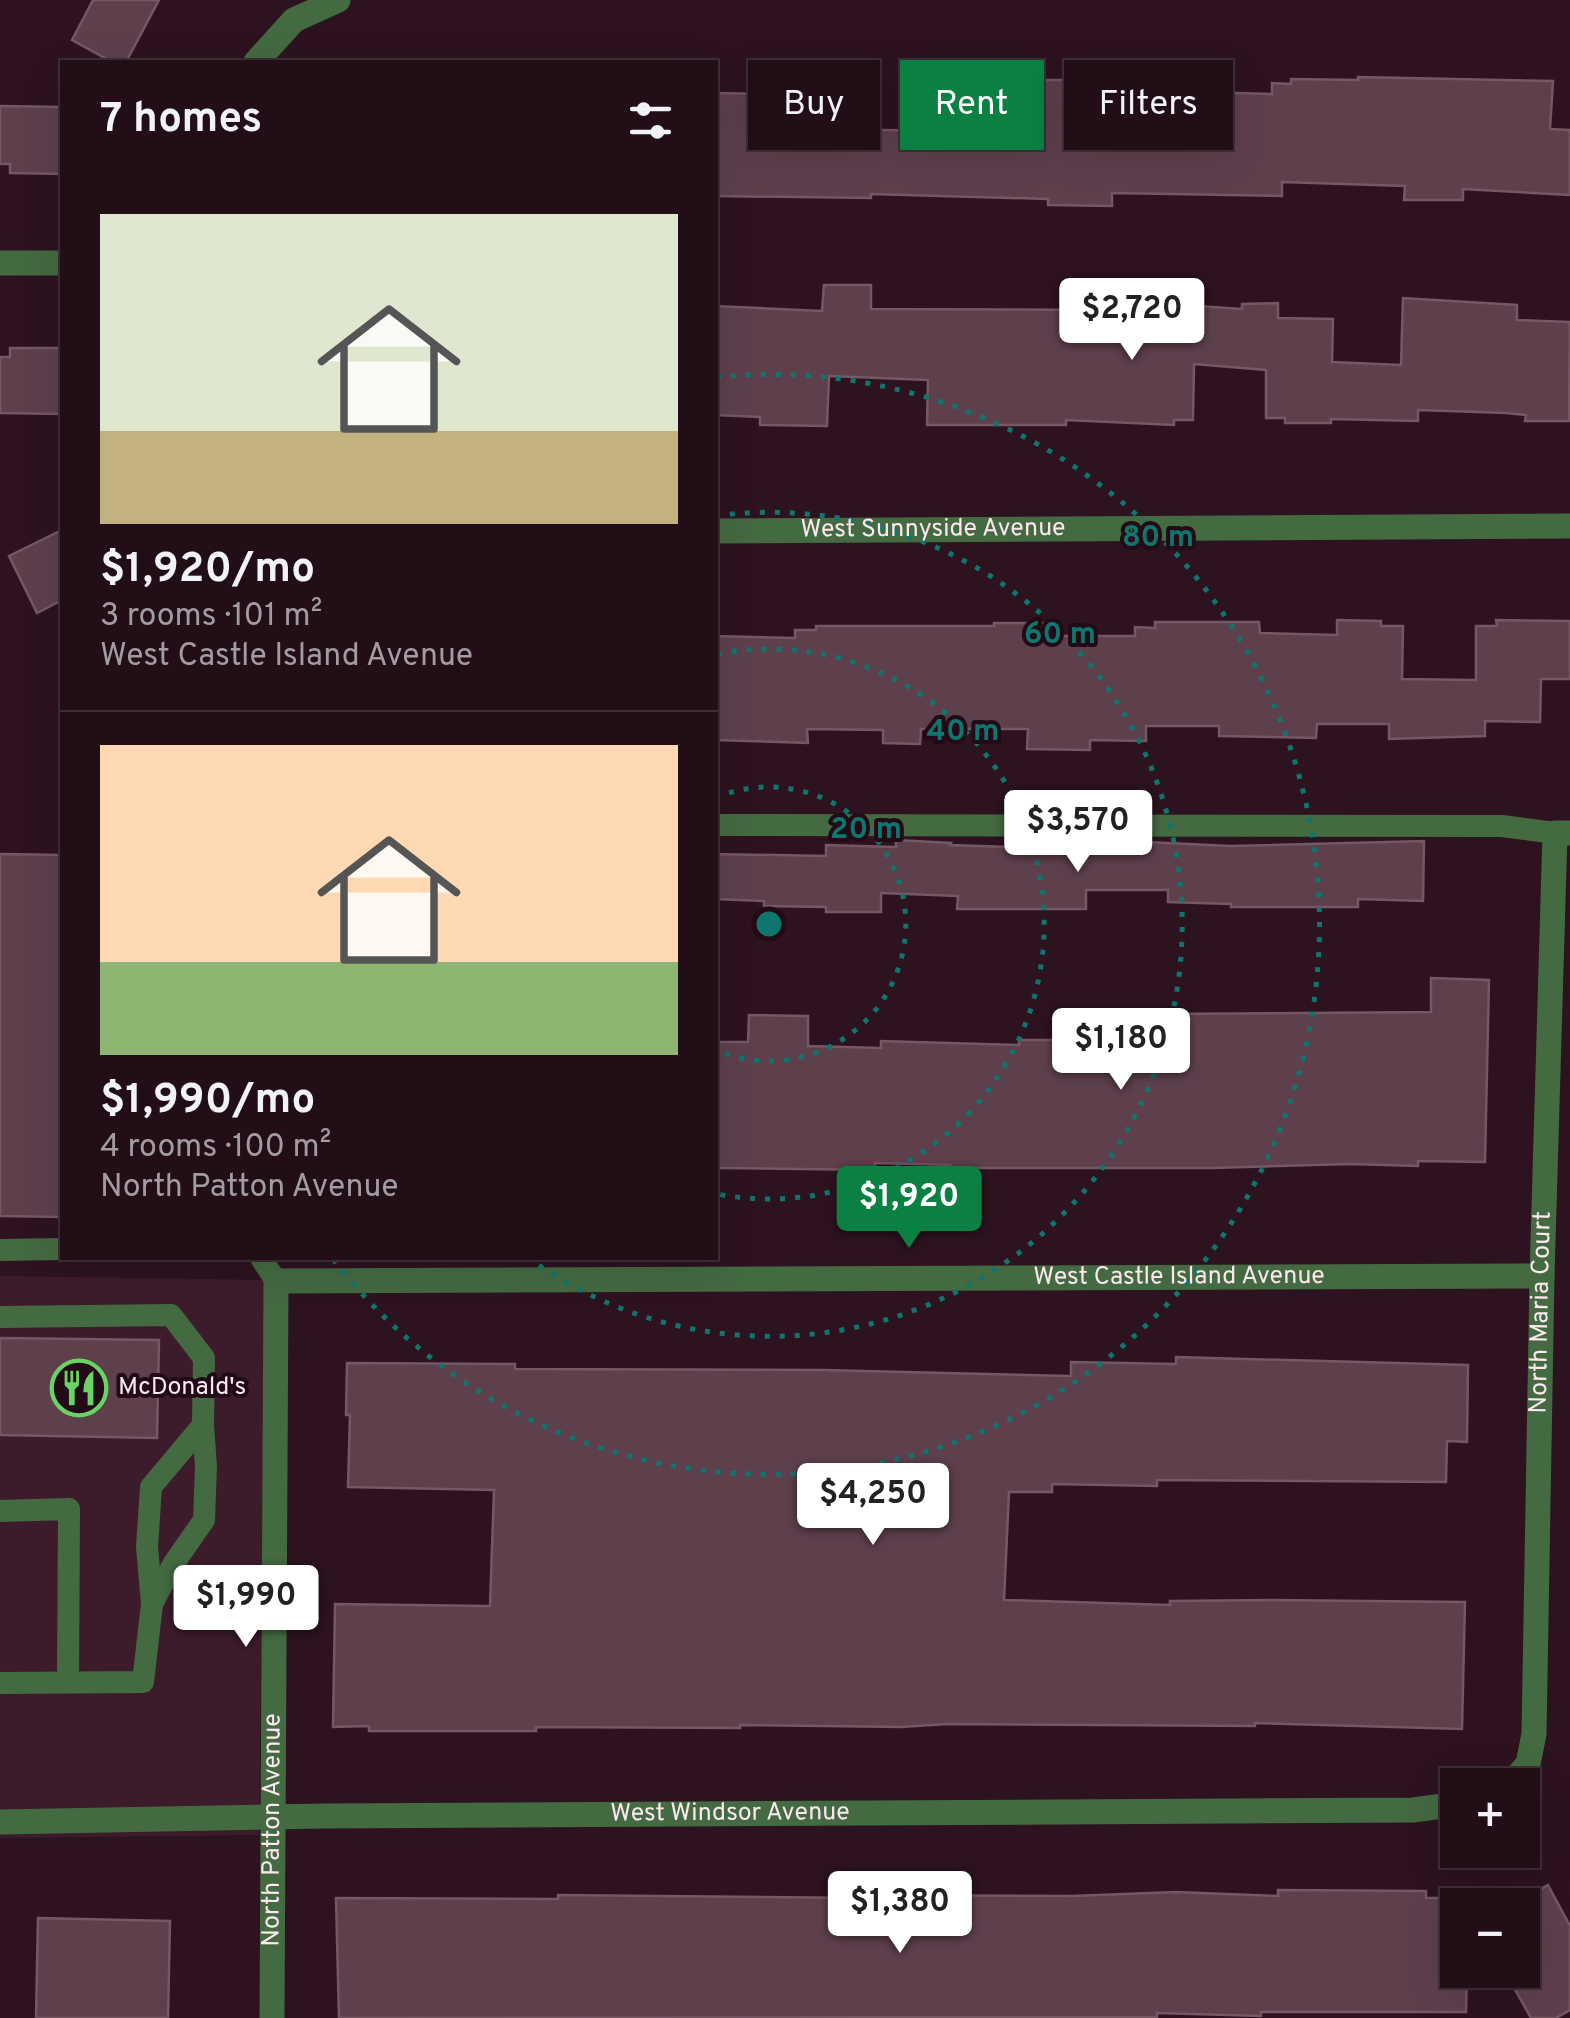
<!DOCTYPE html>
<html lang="en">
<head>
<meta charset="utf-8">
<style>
	body { margin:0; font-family:Overpass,sans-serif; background:#291720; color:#f1f3f6; height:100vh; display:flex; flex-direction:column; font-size:38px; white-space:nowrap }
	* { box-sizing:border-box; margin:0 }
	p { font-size:32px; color:#a29ca1 }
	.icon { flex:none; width:55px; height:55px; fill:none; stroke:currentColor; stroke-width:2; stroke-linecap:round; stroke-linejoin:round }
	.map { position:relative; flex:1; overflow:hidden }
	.sheet { position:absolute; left:60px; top:60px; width:658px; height:1200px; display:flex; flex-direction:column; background:#210e17; border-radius:0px; box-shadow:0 10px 40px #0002,0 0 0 2px #3e2e36 }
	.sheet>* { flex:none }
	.banner { position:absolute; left:748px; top:60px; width:672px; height:90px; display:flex; gap:20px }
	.fabs { position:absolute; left:1440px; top:1768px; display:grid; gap:20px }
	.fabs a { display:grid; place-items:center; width:100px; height:100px; border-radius:0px; background:#210e17; box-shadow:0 10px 40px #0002,0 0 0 2px #3e2e36; font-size:50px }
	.price { position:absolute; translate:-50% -85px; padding:0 22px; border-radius:10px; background:#fff; color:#222; font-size:32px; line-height:65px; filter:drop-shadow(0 2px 5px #0008) }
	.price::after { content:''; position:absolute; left:50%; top:60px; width:30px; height:22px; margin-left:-15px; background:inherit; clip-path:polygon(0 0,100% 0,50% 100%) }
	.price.on { background:#0b8043; color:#fff }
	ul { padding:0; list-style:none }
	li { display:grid; align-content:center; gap:20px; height:530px; padding:0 40px }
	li+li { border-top:2px solid #3e2e36 }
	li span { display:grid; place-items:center; height:310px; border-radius:0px; color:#555 }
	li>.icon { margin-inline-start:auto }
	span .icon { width:180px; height:180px; fill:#fffc; stroke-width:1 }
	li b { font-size:42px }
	h2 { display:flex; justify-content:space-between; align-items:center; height:120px; padding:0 40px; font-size:42px }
	.tag { padding:0 35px; border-radius:0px; background:#210e17; box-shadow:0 10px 40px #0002,0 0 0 2px #3e2e36; font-size:35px; line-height:90px }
	.tag.on { background:#0b8043; color:#fff }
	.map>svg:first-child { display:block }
	.built { fill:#3c1c2b }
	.building { fill:#5e404d; stroke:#765764; stroke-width:2.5 }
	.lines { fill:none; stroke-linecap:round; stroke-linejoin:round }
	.lane { stroke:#446a42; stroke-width:22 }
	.street { stroke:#446a42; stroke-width:25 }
	.ring { fill:none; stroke:#0f766e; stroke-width:5; stroke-dasharray:5 10 }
	.labels { text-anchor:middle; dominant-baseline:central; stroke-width:8; stroke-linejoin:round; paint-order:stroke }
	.street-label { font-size:25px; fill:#fbe8ef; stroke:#220a16 }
	.poi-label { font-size:25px; fill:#fbe8ef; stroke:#220a16; text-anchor:start }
	.centre { fill:#0f766e; stroke:#220a16; stroke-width:5 }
	.ring-label { font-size:30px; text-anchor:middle; font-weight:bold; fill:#0f766e; stroke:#220a16; stroke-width:8; stroke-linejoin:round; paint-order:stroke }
</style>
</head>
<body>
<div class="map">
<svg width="1570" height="2018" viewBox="0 0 1570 2018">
	<rect width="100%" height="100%" fill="#2c131f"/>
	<polygon class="built" points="0,1276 265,1280 259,1835 0,1838"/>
	<g class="building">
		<polygon points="93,0 159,0 126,62 112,62 72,40"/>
		<polygon points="1358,77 1553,81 1550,129 1570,130 1570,195 1463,189 1463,200 1404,200 1405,186 1282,182 1282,196 1112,193 1112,206 1048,205 1048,199 871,194 871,198 715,196 715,93 768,94 768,81 834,82 833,129 934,131 935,81 1168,79 1168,91 1272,94 1272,83 1291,84 1291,79 1358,80"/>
		<polygon points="0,106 62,107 62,174 10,173 10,164 0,164"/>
		<polygon points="824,285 871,285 871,309 1110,310 1110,319 1182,322 1183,305 1242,309 1242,304 1278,303 1278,318 1333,319 1332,362 1401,365 1403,298 1517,305 1517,320 1570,322 1569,421 1525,421 1526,415 1506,413 1418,410 1418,421 1331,419 1331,423 1285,423 1285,418 1266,418 1266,370 1194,364 1193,420 1174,420 1174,425 1066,420 1066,425 927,425 928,380 829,376 827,426 760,425 760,417 715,415 715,306 822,311"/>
		<polygon points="10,348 62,348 62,414 0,413 0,357 10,357"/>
		<polygon points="62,530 62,600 37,613 9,556"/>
		<polygon points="1337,620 1381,621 1381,626 1403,626 1402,679 1476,680 1476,626 1497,626 1496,620 1570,621 1570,679 1541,679 1540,722 1485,721 1485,736 1389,739 1389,724 1317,724 1316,738 1219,736 1219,726 1146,726 1146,741 1090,740 1090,750 1027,749 1028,729 921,729 920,744 883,743 883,730 807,729 808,743 715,740 715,636 795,638 795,630 816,630 816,626 994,626 994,623 1050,623 1050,636 1135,636 1135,627 1155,628 1155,622 1259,622 1260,633 1337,635"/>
		<polygon points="896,840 951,843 950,845 1105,850 1105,840 1231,846 1424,841 1423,901 1358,899 1358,907 1231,907 1231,904 1168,902 1168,890 1086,890 1086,909 957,909 958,896 881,893 881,912 826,912 826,907 764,906 764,901 715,899 715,854 826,856 826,845 896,847"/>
		<polygon points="0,854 62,855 62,1217 0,1216"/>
		<polygon points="1431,978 1489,980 1485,1162 1418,1161 1418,1166 1350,1164 1213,1168 949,1168 950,1165 875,1163 875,1170 715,1168 715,1042 748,1042 749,1015 808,1016 808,1046 881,1048 881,1041 1019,1045 1019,1040 1089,1040 1089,1011 1157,1014 1431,1012"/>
		<polygon points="0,1338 159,1340 157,1438 0,1435"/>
		<polygon points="1176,1357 1468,1365 1467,1442 1447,1441 1446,1482 1157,1480 1157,1486 1052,1484 1052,1492 1009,1492 1004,1600 1170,1605 1170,1601 1272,1600 1465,1602 1462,1729 1255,1723 1255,1726 947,1724 901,1727 740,1725 740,1728 536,1727 536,1731 369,1731 369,1726 333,1727 335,1604 490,1606 494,1490 348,1487 350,1415 346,1415 347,1363 515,1364 515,1369 823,1370 1071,1376 1071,1362 1176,1364"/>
		<polygon points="1548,1885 1570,1926 1570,2010 1556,2018 1531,2018 1504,1970 1522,1970 1522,1905 1512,1905"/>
		<polygon points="1278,1890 1426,1891 1426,1898 1469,1898 1469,1905 1458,1905 1458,1970 1467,1970 1466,2012 1261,2012 1261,2016 1157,2013 1157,2017 339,2018 336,1898 558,1899 558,1895 866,1898 866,1895 1072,1896 1176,1892 1278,1896"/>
		<polygon points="38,1918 170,1921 168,2018 36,2018"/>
	</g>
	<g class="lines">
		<g class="lane">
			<polyline points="715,825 1502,826 1555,833"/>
			<polyline points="0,1250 62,1249"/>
			<polyline points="261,1258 276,1281"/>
			<polyline points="0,1317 171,1315 204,1358 203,1425 151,1487 147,1547 152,1604 143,1682 0,1683"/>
			<polyline points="0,1511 69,1509 68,1682"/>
			<polyline points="152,1604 174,1563 204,1520 206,1467 203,1425"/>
		</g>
		<g class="street">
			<polyline points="256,62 294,20 338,0"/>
			<polyline points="0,263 62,263"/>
			<path id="s1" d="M715,531L1570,526"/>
			<path id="s2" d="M1510,1785L1528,1764L1534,1734L1542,1276L1555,833H1570"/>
			<path id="s3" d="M0,1822L323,1816L1413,1810L1458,1804"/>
			<path id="s4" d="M272,2018L276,1281L1542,1276"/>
		</g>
	</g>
	<g class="ring">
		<path d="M715 798A137 137 0 1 1 715 1050"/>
		<path d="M717 654A275 275 0 1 1 717 1194"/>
		<path d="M715 516A412 412 0 1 1 530 1259"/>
		<path d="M716 377A550 550 0 1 1 333 1259"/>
	</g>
	<defs>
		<g id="restaurant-ring" transform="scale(2.875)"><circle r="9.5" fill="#220a16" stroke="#69d464" stroke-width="1.5"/><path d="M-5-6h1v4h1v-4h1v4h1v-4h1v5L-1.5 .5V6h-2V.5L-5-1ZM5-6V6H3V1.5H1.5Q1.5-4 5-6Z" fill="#69d464"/></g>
	</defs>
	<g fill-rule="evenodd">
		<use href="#restaurant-ring" x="79" y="1388"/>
	</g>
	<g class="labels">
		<g class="street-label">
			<text stroke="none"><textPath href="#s1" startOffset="218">West Sunnyside Avenue</textPath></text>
			<text stroke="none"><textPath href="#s4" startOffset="1640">West Castle Island Avenue</textPath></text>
			<text stroke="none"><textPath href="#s2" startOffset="480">North Maria Court</textPath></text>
			<text stroke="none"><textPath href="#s3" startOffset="730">West Windsor Avenue</textPath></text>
			<text stroke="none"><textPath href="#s4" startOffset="188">North Patton Avenue</textPath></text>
		</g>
		<g class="poi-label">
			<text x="118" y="1388">McDonald's</text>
		</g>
	</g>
	<circle cx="769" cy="924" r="15" class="centre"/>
	<g class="ring-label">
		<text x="1158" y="546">80 m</text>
		<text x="1060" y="643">60 m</text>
		<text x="963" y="740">40 m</text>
		<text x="866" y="838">20 m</text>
	</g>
</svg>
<div class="fabs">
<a>+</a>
<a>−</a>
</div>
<b class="price" style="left:1132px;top:363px">$2,720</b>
<b class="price" style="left:1078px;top:875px">$3,570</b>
<b class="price" style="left:1121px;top:1093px">$1,180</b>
<b class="price on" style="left:909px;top:1251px">$1,920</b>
<b class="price" style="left:873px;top:1548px">$4,250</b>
<b class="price" style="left:246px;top:1650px">$1,990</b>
<b class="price" style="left:900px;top:1956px">$1,380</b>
<div class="banner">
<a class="tag">Buy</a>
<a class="tag on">Rent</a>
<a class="tag">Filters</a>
</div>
<section class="sheet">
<h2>7 homes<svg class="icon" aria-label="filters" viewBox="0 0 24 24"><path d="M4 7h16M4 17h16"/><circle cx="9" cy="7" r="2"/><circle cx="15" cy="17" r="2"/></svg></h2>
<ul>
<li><span style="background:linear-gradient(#dfe7d0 70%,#c2b280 0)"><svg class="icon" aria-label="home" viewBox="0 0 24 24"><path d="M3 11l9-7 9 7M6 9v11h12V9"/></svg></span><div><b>$1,920/mo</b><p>3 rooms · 101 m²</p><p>West Castle Island Avenue</p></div></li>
<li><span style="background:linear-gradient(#ffd9b3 70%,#8fb573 0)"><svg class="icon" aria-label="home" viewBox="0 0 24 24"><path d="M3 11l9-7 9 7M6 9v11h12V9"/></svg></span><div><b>$1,990/mo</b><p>4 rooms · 100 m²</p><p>North Patton Avenue</p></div></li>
</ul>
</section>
</div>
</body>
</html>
